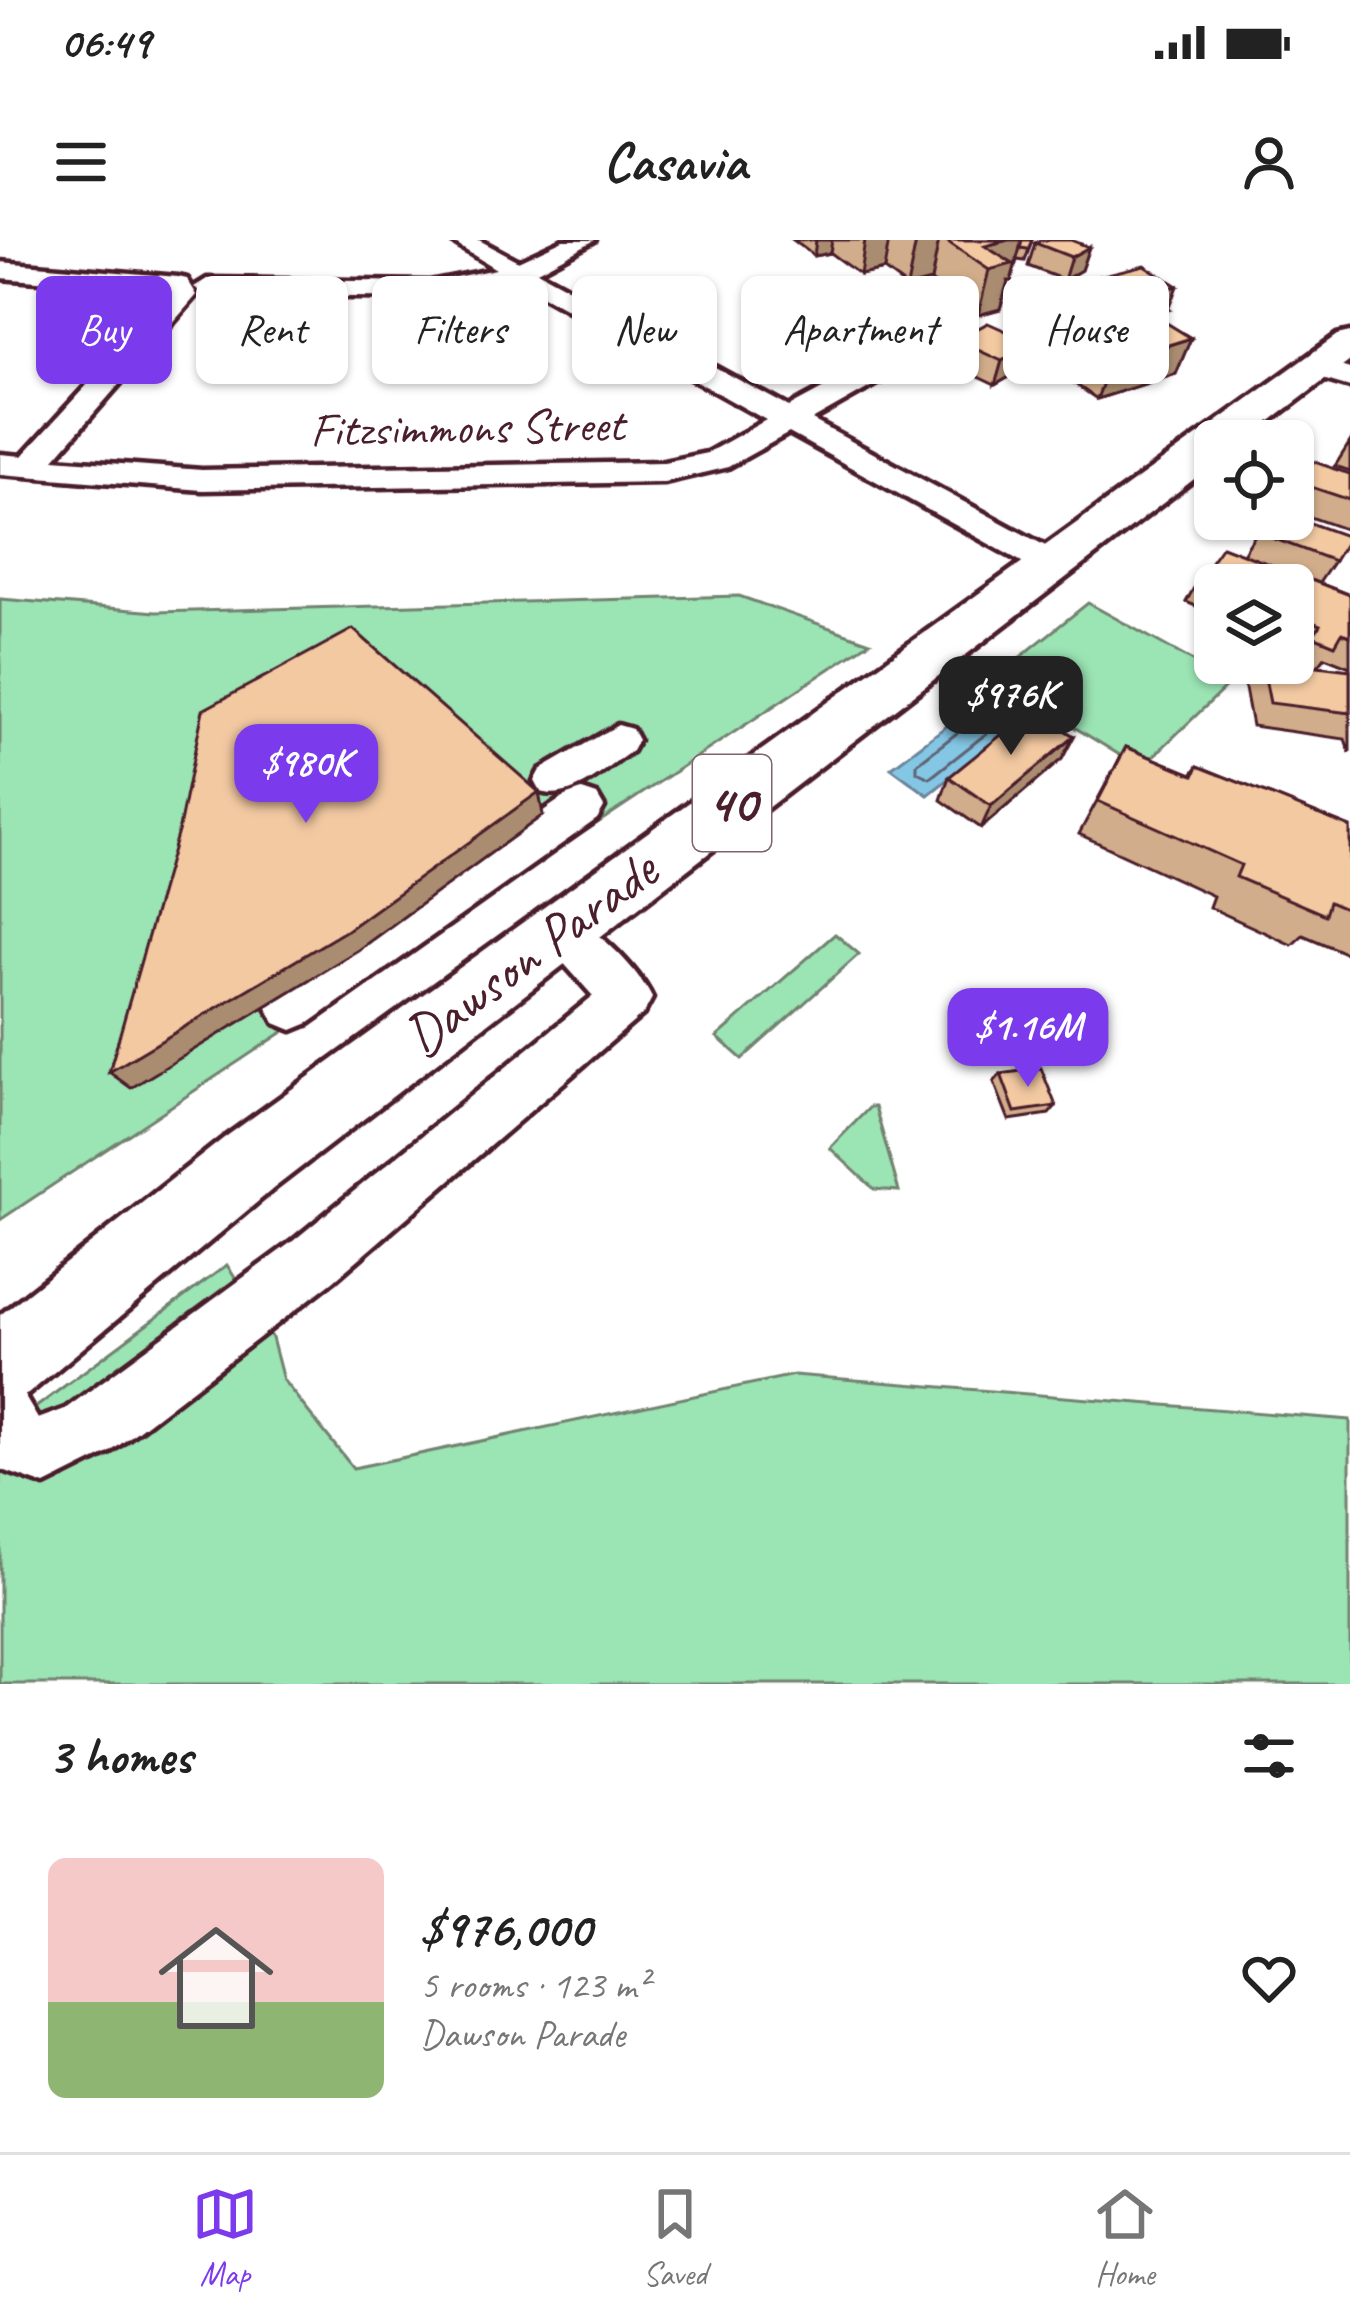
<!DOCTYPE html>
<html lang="en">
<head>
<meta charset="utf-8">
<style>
	body { margin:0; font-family:Caveat,sans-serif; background:#f2f2f2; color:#222; height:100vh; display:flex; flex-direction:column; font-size:45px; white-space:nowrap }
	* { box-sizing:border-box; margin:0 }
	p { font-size:39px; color:#767676 }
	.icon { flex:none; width:66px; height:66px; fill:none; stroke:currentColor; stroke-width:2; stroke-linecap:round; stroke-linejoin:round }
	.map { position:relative; height:1444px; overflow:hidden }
	.sheet { display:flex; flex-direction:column; background:#fff; flex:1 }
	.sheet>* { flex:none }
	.top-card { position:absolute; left:36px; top:36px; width:1278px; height:108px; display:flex; gap:24px }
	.controls { position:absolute; left:1194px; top:180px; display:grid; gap:24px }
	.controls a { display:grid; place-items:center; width:120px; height:120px; border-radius:18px; background:#fff; box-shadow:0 3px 9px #0004; font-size:60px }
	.price { position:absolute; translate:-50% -102px; padding:0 27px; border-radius:24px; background:#7c3aed; color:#fff; font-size:39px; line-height:78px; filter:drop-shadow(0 3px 6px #0008) }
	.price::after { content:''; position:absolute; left:50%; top:72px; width:36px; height:27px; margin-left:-18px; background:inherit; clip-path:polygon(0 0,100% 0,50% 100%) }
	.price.current { background:#222; color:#fff }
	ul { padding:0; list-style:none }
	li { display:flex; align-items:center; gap:36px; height:300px; padding:0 48px }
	li span { display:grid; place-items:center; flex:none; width:336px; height:240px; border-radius:18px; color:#555 }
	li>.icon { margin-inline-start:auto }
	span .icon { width:144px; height:144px; fill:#fffc; stroke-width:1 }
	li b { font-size:51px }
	h2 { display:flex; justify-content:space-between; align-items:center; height:144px; padding:0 48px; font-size:51px }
	.chip { padding:0 42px; border-radius:18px; background:#fff; box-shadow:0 3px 9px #0004; font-size:42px; line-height:108px }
	.chip.current { background:#7c3aed; color:#fff }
	.status { display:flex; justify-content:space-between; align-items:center; height:84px; padding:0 60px; background:#fff; direction:ltr }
	.status svg { height:33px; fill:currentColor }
	header { display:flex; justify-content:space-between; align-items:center; height:156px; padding:0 48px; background:#fff; font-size:54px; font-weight:800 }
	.dock { display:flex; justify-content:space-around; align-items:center; height:168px; border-top:3px solid #e0e0e0; background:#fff; font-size:33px; color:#767676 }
	.dock a { display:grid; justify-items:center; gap:6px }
	.dock .current { color:#7c3aed }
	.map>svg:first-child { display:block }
	.green { fill:#9be4b4; stroke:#728270; stroke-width:3 }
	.water { fill:#84c7e5; stroke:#6d849b; stroke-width:3 }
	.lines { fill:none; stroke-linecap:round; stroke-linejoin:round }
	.shore { stroke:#616275; stroke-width:3 }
	.minor-casing { stroke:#4a1f2b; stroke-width:9 }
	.major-casing { stroke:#4a1f2b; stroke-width:9 }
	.minor { fill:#fff; fill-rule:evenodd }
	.major { fill:#fff; fill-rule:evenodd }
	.wall { fill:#d1ad8b; stroke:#4a1f2b; stroke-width:3 }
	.shaded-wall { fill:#aa8d71; stroke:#4a1f2b; stroke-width:3 }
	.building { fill:#f3c9a2; stroke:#4a1f2b; stroke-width:3 }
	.labels { text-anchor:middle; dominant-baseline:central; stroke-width:12; stroke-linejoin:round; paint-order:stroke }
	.far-street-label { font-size:48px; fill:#4a1f2b; stroke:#fff }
	.shield { fill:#fff; stroke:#80626b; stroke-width:3 }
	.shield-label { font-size:54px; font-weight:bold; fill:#4a1f2b }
	.street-label { font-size:57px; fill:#4a1f2b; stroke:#fff }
</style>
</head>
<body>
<div class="status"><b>06:49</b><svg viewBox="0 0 49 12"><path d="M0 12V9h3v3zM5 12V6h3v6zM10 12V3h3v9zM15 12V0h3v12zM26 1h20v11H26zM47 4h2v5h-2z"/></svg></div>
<header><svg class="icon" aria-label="menu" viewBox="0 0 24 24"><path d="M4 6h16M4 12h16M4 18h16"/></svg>Casavia<svg class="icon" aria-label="person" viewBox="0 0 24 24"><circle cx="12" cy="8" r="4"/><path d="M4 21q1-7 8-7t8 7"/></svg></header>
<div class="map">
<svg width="1350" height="1444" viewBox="0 0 1350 1444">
	<rect width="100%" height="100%" fill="#fff"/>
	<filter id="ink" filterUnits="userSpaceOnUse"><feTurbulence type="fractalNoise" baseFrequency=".00833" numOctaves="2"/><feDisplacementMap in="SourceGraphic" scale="24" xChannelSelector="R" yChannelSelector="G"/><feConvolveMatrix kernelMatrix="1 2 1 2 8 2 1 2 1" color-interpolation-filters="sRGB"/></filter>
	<g filter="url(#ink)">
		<g class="green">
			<polygon points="739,356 870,402 0,980 0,359 156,372"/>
			<polygon points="1088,363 1231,442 1141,528 994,438"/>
			<polygon points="835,694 859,714 742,819 717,797"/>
			<polygon points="870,867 875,867 899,951 874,949 830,908"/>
			<polygon points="227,1025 272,1098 283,1140 353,1228 794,1135 1350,1180 1350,1444 0,1444 0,1194"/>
		</g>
		<polygon class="water" points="977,463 1014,487 928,555 891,528"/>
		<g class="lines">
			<polygon class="shore" points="975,479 987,484 987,493 930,538 917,532 917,524"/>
			<g class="minor-casing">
				<g id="minor">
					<polygon points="449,0 479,0 518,21 563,0 595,0 537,31 789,167 898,108 918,108 918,120 812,180 1064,316 1070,324 1064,332 1040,332 789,193 728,227 664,242 202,250 0,234 0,214 22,216 172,52 0,38 0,22 178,37 187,39 197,55 54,219 202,230 664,222 707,213 766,180 516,41 430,58 207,55 194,47 207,39 430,42 496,29"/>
					<polygon points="1316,119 1350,129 1350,147 1306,134 1302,128 1306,122"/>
					<path d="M618,485L632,489L638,500L632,511C606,528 573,562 540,552L534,541L540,530Z"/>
					<polygon points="582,550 597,555 604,567 597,579 309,783 292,790 275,783 267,768 275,753 567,555"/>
					<path d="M559,671C592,683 637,727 652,758L644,773L333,1041L109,1213L45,1245L0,1229V1143L22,1152L38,1179L65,1169L293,1001L593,756L535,691L542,677Z"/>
				</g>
			</g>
			<g class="major-casing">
				<polygon id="major" points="1350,92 1350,121 1244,201 1215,201 1215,223 274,948 28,1154 0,1166 0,1075 224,898 1337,95"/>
			</g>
			<use href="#minor" class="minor"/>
			<use href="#major" class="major"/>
		</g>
		<g class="wall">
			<polygon points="793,0 1032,0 1025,21 1017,20 1011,41 1008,41 1000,69 978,75 931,41 907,47 884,30 860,35 830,13 814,16"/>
			<polygon points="1035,3 1089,7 1081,30 1064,40 1028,26"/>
			<polygon points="1087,39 1168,70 1151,74 1191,98 1176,134 1097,159 1034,116 1043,85 1030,76 1037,52 1085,45"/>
			<polygon points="956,100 1033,103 1025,128 995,145 951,124"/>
			<polygon points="1350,202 1350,231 1335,226"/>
			<polygon points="1350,234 1350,291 1293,271 1293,239"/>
			<polygon points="1265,279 1334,321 1319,343 1350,355 1350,427 1325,417 1318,426 1350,430 1350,513 1345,499 1252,486 1244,443 1258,423 1307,425 1295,420 1302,409 1293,405 1293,345 1215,345 1215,388 1203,383 1210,372 1186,362 1200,337 1243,314"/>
			<polygon points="1074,496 1062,519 981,588 941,560 949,537"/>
			<polygon points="1126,507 1192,534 1198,526 1350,587 1350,715 1303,695 1292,705 1209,667 1213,656 1079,594"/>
			<polygon points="1001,834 1056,866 1049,874 1009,880 994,842"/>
		</g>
		<g class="shaded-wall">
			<polygon points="816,0 832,0 830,13 814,16"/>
			<polygon points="865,0 889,0 884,30 860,35"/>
			<polygon points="926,0 939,0 931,41 907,47 916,2"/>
			<polygon points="1008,0 1022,0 1011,41 1008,41 1000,69 978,75 989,30 985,6"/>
			<polygon points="1089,7 1081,30 1064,40 1071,17"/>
			<polygon points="1177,46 1168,70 1111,84 1120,60"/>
			<polygon points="1113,62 1104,86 1070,74"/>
			<polygon points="1191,98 1176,134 1097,159 1110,123"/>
			<polygon points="1033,103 1025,128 995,145 1002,121"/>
			<polygon points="1074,496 1062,519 981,588 991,566"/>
			<polygon points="539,552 543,575 358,710 131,848 109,832"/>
		</g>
		<g class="building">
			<polygon points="945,0 1008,0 985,6 1013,24 989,30"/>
			<polygon points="1022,0 1032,0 1028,9 1020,8"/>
			<polygon points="1040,0 1071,0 1089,7 1071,17 1035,3"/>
			<polygon points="1144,25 1177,46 1120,60 1087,39"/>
			<polygon points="1080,41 1113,62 1069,73 1037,52"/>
			<polygon points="1088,68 1111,82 1147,71 1191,98 1110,123 1045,80"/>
			<polygon points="988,83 1033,103 1002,121 956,100"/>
			<polygon points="1306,219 1350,234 1350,260 1293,241"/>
			<polygon points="1293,277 1349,297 1334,321 1256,292 1265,279 1293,279"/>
			<polygon points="1222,306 1350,355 1350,396 1342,393 1335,405 1313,396 1320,385 1293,374 1293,345 1219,345 1200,337"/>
			<polygon points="353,389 539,552 347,690 109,832 179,588 203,470"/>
			<polygon points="1262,423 1293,423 1350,430 1350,473 1270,463"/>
			<polygon points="1032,470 1074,496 991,566 949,537"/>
			<polygon points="1126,507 1194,535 1198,526 1350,587 1350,671 1329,662 1325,675 1236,637 1241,625 1098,561"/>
			<polygon points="1041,828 1056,866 1015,872 1001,834"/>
		</g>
	</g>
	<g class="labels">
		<g class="far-street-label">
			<text transform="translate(467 187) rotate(-1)">Fitzsimmons Street</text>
		</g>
		<rect class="shield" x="693" y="515" width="78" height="96" rx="9"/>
		<g class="shield-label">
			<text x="732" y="563">40</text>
		</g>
		<g class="street-label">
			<text transform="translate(530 713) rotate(-37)">Dawson Parade</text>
		</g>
	</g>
</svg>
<div class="controls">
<a><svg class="icon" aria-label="locate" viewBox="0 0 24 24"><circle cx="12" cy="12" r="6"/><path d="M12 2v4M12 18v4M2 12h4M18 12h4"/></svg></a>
<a><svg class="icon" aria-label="layers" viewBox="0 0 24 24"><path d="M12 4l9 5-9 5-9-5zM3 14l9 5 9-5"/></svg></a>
</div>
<b class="price current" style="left:1011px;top:518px">$976K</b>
<b class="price" style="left:306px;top:586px">$980K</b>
<b class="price" style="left:1028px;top:850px">$1.16M</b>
<div class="top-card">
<a class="chip current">Buy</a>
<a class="chip">Rent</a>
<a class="chip">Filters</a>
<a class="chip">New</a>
<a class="chip">Apartment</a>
<a class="chip">House</a>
</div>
</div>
<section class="sheet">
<h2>3 homes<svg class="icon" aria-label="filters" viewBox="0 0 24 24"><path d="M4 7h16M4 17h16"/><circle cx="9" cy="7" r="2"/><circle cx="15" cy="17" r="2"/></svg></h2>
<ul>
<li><span style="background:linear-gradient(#f6c9c9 60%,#8fb573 0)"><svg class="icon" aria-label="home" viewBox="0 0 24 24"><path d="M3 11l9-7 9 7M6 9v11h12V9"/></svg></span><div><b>$976,000</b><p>5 rooms · 123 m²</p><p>Dawson Parade</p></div><svg class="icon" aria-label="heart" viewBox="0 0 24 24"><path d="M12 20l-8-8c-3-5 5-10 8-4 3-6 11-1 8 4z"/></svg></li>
</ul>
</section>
<nav class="dock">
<a class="current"><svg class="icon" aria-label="map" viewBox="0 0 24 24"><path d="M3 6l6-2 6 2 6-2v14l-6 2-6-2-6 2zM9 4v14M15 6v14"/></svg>Map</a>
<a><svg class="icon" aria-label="saved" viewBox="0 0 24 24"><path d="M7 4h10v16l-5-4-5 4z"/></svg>Saved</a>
<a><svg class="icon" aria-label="home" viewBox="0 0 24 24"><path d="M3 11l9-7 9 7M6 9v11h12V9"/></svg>Home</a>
</nav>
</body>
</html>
